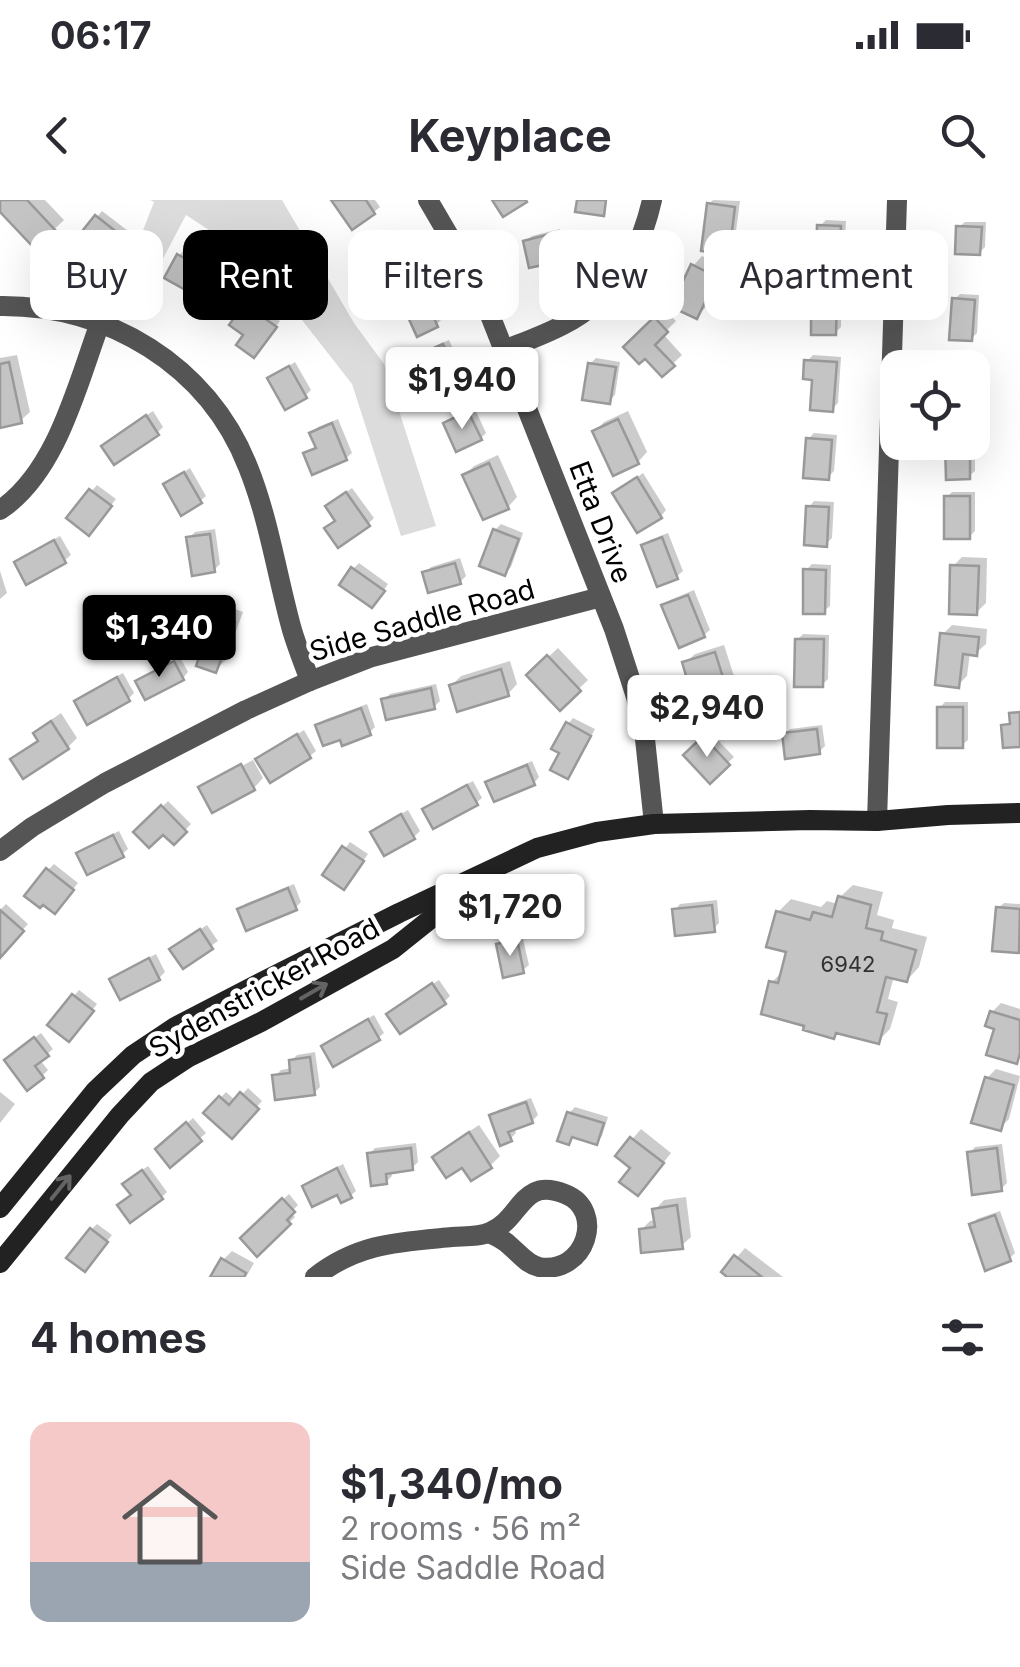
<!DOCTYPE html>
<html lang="en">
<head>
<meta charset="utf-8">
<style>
	body { margin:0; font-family:Inter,sans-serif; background:#f7f7f7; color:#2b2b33; height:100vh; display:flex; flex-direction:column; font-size:38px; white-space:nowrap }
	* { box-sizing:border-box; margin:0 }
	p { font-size:32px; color:#7c7c81 }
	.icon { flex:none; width:55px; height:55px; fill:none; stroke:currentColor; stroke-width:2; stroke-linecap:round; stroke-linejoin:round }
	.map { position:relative; height:1077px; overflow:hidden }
	.drawer { display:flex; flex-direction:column; background:#fff; flex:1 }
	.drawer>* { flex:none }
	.top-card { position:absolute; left:30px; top:30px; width:960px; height:90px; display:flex; gap:20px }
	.fabs { position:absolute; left:880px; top:150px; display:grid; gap:20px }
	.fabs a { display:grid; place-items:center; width:110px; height:110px; border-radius:20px; background:#fff; box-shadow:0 10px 40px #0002; font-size:50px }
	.price { position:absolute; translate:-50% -85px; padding:0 22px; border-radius:10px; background:#fff; color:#222; font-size:32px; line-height:65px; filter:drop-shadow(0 2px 5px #0008) }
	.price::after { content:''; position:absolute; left:50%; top:60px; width:30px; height:22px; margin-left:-15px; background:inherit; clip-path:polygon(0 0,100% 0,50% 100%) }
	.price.current { background:#000; color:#fff }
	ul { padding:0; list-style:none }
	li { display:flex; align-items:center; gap:30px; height:250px; padding:0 30px }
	li span { display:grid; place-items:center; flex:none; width:280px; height:200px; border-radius:20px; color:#555 }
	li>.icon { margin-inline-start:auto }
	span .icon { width:120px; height:120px; fill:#fffc; stroke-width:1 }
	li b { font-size:42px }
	h2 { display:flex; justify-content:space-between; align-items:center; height:120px; padding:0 30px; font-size:42px }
	.tag { padding:0 35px; border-radius:20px; background:#fff; box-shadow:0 10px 40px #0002; font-size:35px; line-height:90px }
	.tag.current { background:#000; color:#fff }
	.status { display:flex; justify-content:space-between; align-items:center; height:70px; padding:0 50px; background:#fff; direction:ltr }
	.status svg { height:28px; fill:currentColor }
	header { display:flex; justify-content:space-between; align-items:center; height:130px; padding:0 30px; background:#fff; font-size:45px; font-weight:700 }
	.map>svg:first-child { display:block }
	.green { fill:#dcdcdc }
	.shadow { fill:#0003 }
	.building { fill:#c4c4c4; stroke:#999; stroke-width:2.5 }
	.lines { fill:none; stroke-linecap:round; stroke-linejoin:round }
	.street { stroke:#555; stroke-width:20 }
	.secondary { stroke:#222; stroke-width:20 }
	.oneway { stroke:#646464 }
	.labels { text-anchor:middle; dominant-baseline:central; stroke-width:9; stroke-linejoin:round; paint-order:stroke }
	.number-label { font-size:22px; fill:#313131 }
	.street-label { font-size:28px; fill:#000; stroke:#fff }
</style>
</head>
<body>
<div class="status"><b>06:17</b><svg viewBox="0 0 49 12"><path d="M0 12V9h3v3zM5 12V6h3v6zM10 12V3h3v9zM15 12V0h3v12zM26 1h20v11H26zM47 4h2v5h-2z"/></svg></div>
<header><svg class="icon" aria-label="back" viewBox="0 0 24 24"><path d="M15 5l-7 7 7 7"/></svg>Keyplace<svg class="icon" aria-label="search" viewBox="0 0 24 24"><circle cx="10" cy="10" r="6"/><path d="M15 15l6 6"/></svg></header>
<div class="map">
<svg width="1020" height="1077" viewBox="0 0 1020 1077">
	<rect width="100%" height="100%" fill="#fff"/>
	<polygon class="green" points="150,0 282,0 354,123 384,164 436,326 401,336 352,184 255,60 186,15 137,108 116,100 154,2"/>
	<g class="shadow">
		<polygon points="0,0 45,0 64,20 36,47 0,9"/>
		<polygon points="334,0 375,0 380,7 374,12"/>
		<polygon points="713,0 740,1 734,46 728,52 709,4"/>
		<polygon points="102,11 132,34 118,52 97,17"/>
		<polygon points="826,20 846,21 844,57 838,63 820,26"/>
		<polygon points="965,22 986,22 985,47 979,53 959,27"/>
		<polygon points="560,29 562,38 576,35 580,49 574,55 526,41 532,36"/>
		<polygon points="394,31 412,66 406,71 383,65 359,53 364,47"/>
		<polygon points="184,50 226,74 209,100 179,56"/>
		<polygon points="702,56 717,63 713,70 738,81 731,96 722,105 710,99 706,107 697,116 693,66"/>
		<polygon points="426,83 442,119 436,125 402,97 407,92"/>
		<polygon points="814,91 841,91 841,127 835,133 809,97"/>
		<polygon points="960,94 979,95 977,133 971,139 954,100"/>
		<polygon points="252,100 280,121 259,149 247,134 233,124"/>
		<polygon points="665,110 676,121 663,134 682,155 662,174 645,155 626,147"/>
		<polygon points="449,140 468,182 462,188 421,155 427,150"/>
		<polygon points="17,155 30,212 20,221 0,225 0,158"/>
		<polygon points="813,155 841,157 838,203 832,209 807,161"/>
		<polygon points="957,155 979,156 977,202 972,207 972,168 952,161"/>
		<polygon points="596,158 620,162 615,195 609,201 590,164"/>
		<polygon points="295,162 311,190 305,196 270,178"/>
		<polygon points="474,207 486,233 481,238 446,223 451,218"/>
		<polygon points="153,211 163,227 157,233 109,240"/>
		<polygon points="628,211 647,252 638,262 595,232 604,222"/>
		<polygon points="338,219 352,253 346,258 306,254 317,246 312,233 318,227"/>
		<polygon points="814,233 837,235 834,271 828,277 808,239"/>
		<polygon points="972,238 975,238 975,271 969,276 948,244 972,242"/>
		<polygon points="498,255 517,297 508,307 465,275 474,266"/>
		<polygon points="190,268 206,296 200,301 166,284"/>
		<polygon points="643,273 666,310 661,316 615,293"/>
		<polygon points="97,285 116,299 94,327 69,318"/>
		<polygon points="352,288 374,318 368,324 338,320 334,301"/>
		<polygon points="952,292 975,292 975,331 969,337 947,297"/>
		<polygon points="814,301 834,302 832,338 826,344 809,307"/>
		<polygon points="501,324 523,333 511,367 505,373 495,330"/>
		<polygon points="215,329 220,364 214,370 189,338 195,332"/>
		<polygon points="668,333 683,371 677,376 644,345 650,340"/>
		<polygon points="60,336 71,355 65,360 27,381 17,362 23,357"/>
		<polygon points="962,357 987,358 986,403 976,413 953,366"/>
		<polygon points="460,358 466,376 460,382 425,373 431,367"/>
		<polygon points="359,363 388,384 378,399 353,369"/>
		<polygon points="812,364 831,365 830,406 824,411 806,370"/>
		<polygon points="0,371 7,393 0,399"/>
		<polygon points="694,390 710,430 704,435 664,406 670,400"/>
		<polygon points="219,403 243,412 225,461 215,470 210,413"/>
		<polygon points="952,425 987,429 986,444 976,453 970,452 967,476 958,485 942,435"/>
		<polygon points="803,434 829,435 828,479 822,485 797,440"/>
		<polygon points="724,445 734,476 715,498 685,463 695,454"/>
		<polygon points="558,448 588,480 560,507 529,475"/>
		<polygon points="180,457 188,472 183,478 139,482 144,476"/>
		<polygon points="510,461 517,484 508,494 451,486 461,476"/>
		<polygon points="123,473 134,493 128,499 77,501 82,495"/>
		<polygon points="436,484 440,501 434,507 384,500 390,494"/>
		<polygon points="945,502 968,502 968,540 962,545 939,508"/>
		<polygon points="367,504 375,527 369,533 318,526 324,520"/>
		<polygon points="61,513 77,538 68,547 24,575 14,559 39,539 36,533 45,524"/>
		<polygon points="573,518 595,529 574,570 568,576 562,552 568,524"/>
		<polygon points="822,525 825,546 819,552 784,534 790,529"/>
		<polygon points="304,530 316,551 310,556 259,559"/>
		<polygon points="710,532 734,557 710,580 687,555"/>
		<polygon points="253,560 263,578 254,588 213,610 201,587 208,580 208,584"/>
		<polygon points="532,561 539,577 534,583 488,582 494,577"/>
		<polygon points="473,581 482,598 476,603 425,609 431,603"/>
		<polygon points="168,601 191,624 174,642 163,631 137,632"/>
		<polygon points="408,610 420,631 414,637 373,632 379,626"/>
		<polygon points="119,631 128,649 122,654 79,653 85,648"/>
		<polygon points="350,642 368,654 349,681 326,675"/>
		<polygon points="54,664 78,683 60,705 48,670"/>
		<polygon points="294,684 301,702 296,707 240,710 245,704"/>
		<polygon points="853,685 883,692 877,715 894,720 892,728 927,737 919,767 907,780 894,776 888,799 898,802 890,829 878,841 838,831 833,836 807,824 772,782 784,770 789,750 778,712 791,699 821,707 827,701 838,704 840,697"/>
		<polygon points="717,700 719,723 713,729 675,710 680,704"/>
		<polygon points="1004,703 1020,704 1020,748 1018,750 998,708"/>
		<polygon points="6,704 28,724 0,755 0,710"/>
		<polygon points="207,725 218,741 183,766 178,744"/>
		<polygon points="522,735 529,765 523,770 498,745 504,739"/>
		<polygon points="156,754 165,772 159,778 112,779 118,774"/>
		<polygon points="439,780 450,796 444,802 395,808"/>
		<polygon points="79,790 97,804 75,833 74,796"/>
		<polygon points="1001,803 1020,809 1020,857 1016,861 997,827 992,812"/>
		<polygon points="374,815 384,833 378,838 324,846 330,840"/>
		<polygon points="41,833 53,849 40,860 48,870 42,876 13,854"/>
		<polygon points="315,852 320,887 314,893 275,876 281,870 292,868 291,861 297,855"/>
		<polygon points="996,869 1020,876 1009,919 1000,928 987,878"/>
		<polygon points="248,888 262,901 232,935 206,913 226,892 236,901"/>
		<polygon points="0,892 15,904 0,923"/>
		<polygon points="531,898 538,915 532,921 514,927 516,933 510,939 492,916 498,910"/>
		<polygon points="575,907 608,917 602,936 596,942 575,935 568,942 569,913"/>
		<polygon points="193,918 206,933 171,964 164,944"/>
		<polygon points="479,925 500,956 490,966 463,964 435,957 444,948"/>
		<polygon points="641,929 671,953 647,984 633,968 618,956"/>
		<polygon points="416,943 418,962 412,968 391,970 392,976 386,982 369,954 375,948"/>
		<polygon points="1002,944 1007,983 1001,989 970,953 975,947"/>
		<polygon points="343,964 356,991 350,996 305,986 311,980"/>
		<polygon points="148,966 167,992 162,997 133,994 131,978"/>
		<polygon points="289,994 298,1005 290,1013 295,1017 257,1053 243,1038"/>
		<polygon points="686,997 691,1037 681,1046 641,1030 650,1021 656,1020 655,1010 664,1000"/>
		<polygon points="1000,1011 1015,1053 1009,1059 971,1025 977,1019"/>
		<polygon points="97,1024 112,1035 90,1063 91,1030"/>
		<polygon points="745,1048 783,1077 731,1077 724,1072"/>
		<polygon points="232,1051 254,1063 246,1077 213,1077 223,1060"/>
	</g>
	<g class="building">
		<polygon points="0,0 27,0 56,31 36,50 0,12"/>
		<polygon points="331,0 366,0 375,14 352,30"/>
		<polygon points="492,0 526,0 527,2 503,17"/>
		<polygon points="577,0 606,0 604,16 575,12"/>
		<polygon points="707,3 735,7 729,55 701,51"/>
		<polygon points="95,15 128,41 113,61 98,49 90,60 71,45"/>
		<polygon points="817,25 841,26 839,65 816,64"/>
		<polygon points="956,26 982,27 980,55 955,54"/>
		<polygon points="554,33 556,42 571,39 575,58 529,68 523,41"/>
		<polygon points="388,35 408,73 389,83 382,69 368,76 356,53"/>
		<polygon points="177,54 222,80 209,103 164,78"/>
		<polygon points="691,64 709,73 706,79 731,91 723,108 706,100 697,119 671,107"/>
		<polygon points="420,87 438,127 417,137 399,97"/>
		<polygon points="806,95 837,96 836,135 811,135 811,115 806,115"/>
		<polygon points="952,98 975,100 972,141 949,140"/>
		<polygon points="244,104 277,127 254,158 236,145 243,135 229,125"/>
		<polygon points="654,117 668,132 655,145 675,166 662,177 645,159 639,164 623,147"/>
		<polygon points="443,144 464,190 439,201 418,155"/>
		<polygon points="949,159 975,161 972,208 972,168 949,168"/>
		<polygon points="804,160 837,162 833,212 810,210 812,180 803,179"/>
		<polygon points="9,162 22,223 0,228 0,164"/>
		<polygon points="588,163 616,167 610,204 582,200"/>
		<polygon points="289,166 307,198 285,210 267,178"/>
		<polygon points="468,211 482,240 456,252 443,223"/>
		<polygon points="146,215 159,235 114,265 101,246"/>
		<polygon points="618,219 639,264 613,276 592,231"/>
		<polygon points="332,223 347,260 312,275 303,253 316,248 309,233"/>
		<polygon points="806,238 832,240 829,280 803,278"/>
		<polygon points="945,243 970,243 970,279 946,280"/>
		<polygon points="489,263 509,309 483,320 462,275"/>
		<polygon points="184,272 202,303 181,316 163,284"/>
		<polygon points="637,277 662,318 637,333 612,293"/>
		<polygon points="89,289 112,306 89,336 66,318"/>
		<polygon points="346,292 370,326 338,348 324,328 335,321 325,306"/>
		<rect x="944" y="296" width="26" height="43"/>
		<polygon points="806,306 829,307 827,347 804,345"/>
		<polygon points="493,329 519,339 505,376 479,366"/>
		<polygon points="210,334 215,372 192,376 186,337"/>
		<polygon points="662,337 678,379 657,387 641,345"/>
		<polygon points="54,340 66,363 26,385 14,362"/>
		<polygon points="455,363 461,384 428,393 422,372"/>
		<polygon points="950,365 979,366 977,415 949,414"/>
		<polygon points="351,367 385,391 372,408 339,385"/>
		<polygon points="803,369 826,370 825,414 803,414"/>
		<polygon points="688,395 705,437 679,448 661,405"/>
		<polygon points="208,411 235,422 216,473 196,466 201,452 193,449"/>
		<polygon points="940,433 979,437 977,456 963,454 959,488 935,485"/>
		<polygon points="795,439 824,439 823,487 794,487"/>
		<polygon points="715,452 726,487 714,491 716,500 695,506 682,462"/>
		<polygon points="547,455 581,491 560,511 526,475"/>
		<polygon points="174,461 184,480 145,500 135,481"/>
		<polygon points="501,469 509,496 457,512 449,485"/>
		<polygon points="117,477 130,501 87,525 74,501"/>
		<polygon points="431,488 435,509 386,520 381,499"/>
		<rect x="937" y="507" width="26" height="41"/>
		<polygon points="361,508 371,535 342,546 340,540 323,546 315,525"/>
		<polygon points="1020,512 1020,547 1003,548 1001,525 1010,524 1009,513"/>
		<polygon points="51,521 69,549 23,579 10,559 38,541 33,533"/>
		<polygon points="566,522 591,536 568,579 550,570 559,553 551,549"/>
		<polygon points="817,529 820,554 785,559 782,533"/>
		<polygon points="297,534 311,558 270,583 255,559"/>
		<polygon points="703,536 730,565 710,584 683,555"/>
		<polygon points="241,564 255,590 212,613 198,587"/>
		<polygon points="527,565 535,585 494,602 485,582"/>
		<polygon points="467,585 478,605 433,629 422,609"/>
		<polygon points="161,605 187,632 174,645 163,635 149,648 133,632"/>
		<polygon points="401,614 415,639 384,656 370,632"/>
		<polygon points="113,635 124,657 87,675 76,653"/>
		<polygon points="342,646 364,661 344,690 322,675"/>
		<polygon points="46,668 74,690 55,714 43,705 40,708 24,696"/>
		<polygon points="288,688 297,710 246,731 237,709"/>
		<polygon points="838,696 871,705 866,728 883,732 881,740 916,750 907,782 886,777 877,812 887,814 879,844 836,833 834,839 803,830 804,826 761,814 769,781 778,783 786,752 766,747 776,711 810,720 813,712 832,717"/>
		<polygon points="712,705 715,732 675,736 672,709"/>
		<polygon points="996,707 1020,709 1019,753 992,751"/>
		<polygon points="0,710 24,731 0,758"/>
		<polygon points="200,729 213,749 183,769 169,749"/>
		<polygon points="517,739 524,773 503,778 496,744"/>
		<polygon points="149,758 160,780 120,800 109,779"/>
		<polygon points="432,783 446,804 400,834 386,814"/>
		<polygon points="72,794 94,811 69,842 47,825"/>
		<polygon points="990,811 1020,820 1020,853 1017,864 986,855 994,829 985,826"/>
		<polygon points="368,819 380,840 333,867 321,846"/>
		<polygon points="34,837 49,856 35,866 44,878 27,891 4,860"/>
		<polygon points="310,857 315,895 275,900 272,875 290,873 289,860"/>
		<polygon points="985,877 1014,885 1001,931 971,923"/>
		<polygon points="240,892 259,909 232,939 203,913 219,896 229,905"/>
		<polygon points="526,902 533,923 508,932 512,941 500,946 489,915"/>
		<polygon points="567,912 604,923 597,945 572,937 569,945 557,941"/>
		<polygon points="186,922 202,941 170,968 155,949"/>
		<polygon points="469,932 492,968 471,981 462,968 446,978 432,957"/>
		<polygon points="630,937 664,963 638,996 619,982 630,968 615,956"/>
		<polygon points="411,948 413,970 386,974 387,984 371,986 367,953"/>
		<polygon points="997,948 1002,991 972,995 967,952"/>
		<polygon points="337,968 352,998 341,1003 337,995 312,1007 302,986"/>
		<polygon points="142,970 163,999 130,1023 117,1005 131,995 122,984"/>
		<polygon points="282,998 295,1012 287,1020 291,1024 257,1057 240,1038"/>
		<polygon points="677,1005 683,1049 641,1053 639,1029 655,1027 652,1009"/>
		<polygon points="995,1015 1011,1061 985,1071 969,1024"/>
		<polygon points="90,1028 108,1042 85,1072 66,1058"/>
		<polygon points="734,1055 762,1077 727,1077 721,1072"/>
		<polygon points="221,1058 246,1073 244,1077 210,1077"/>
	</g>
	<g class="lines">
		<g class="street">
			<polyline points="428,0 469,70 488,110 614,429 636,497 645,539 654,624"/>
			<path d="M0,106C108,105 208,165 248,267C269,319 277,376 292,430C297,447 304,464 310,481"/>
			<path d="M504,150C524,142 544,135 563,125C613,100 640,53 652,0"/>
			<path d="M0,310C57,272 77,185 100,123"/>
			<polyline points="877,621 897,0"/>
			<polyline points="0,651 32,627 105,583 246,510 310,481 372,457 601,397"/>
			<path d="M315,1077C358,1043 399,1042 452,1037C464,1036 480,1037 490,1032C522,1019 521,976 565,994C606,1010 586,1075 539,1067C526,1064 519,1053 509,1045C504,1040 496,1036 489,1033"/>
		</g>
		<g class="secondary">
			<polyline points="0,1008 95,891 133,855 175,827 250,788 399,713 537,648 597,632 654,624 810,620 877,621 948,615 1020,613"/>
			<polyline points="0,1063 120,915 151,882 189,857 261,822 393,749 468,689"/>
		</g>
	</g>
	<defs><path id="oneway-shaft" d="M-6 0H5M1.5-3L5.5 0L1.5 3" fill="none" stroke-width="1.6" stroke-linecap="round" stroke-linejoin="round" transform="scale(2.5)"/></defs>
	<g class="oneway">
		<use href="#oneway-shaft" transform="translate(314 791) rotate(-30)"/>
		<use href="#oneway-shaft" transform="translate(61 987) rotate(-51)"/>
	</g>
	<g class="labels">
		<g class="number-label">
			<text x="848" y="764">6942</text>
		</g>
		<g class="street-label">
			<text transform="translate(601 322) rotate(69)">Etta Drive</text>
			<text transform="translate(422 420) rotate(-16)">Side Saddle Road</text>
			<text transform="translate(264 788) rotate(-29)">Sydenstricker Road</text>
		</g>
	</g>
</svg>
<div class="fabs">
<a><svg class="icon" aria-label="locate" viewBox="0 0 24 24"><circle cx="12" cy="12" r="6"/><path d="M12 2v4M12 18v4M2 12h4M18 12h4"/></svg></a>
</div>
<b class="price" style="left:462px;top:232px">$1,940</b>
<b class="price current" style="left:159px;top:480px">$1,340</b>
<b class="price" style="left:707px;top:560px">$2,940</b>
<b class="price" style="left:510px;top:759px">$1,720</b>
<div class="top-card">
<a class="tag">Buy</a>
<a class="tag current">Rent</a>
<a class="tag">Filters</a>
<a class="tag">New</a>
<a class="tag">Apartment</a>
</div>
</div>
<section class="drawer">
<h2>4 homes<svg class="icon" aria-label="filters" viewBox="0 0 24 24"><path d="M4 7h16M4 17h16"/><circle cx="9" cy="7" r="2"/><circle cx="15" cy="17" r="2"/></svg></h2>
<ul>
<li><span style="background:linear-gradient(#f6c9c9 70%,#9aa5b1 0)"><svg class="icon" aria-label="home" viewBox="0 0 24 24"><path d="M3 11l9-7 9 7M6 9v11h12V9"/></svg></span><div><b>$1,340/mo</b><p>2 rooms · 56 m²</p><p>Side Saddle Road</p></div></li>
</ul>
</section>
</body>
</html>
